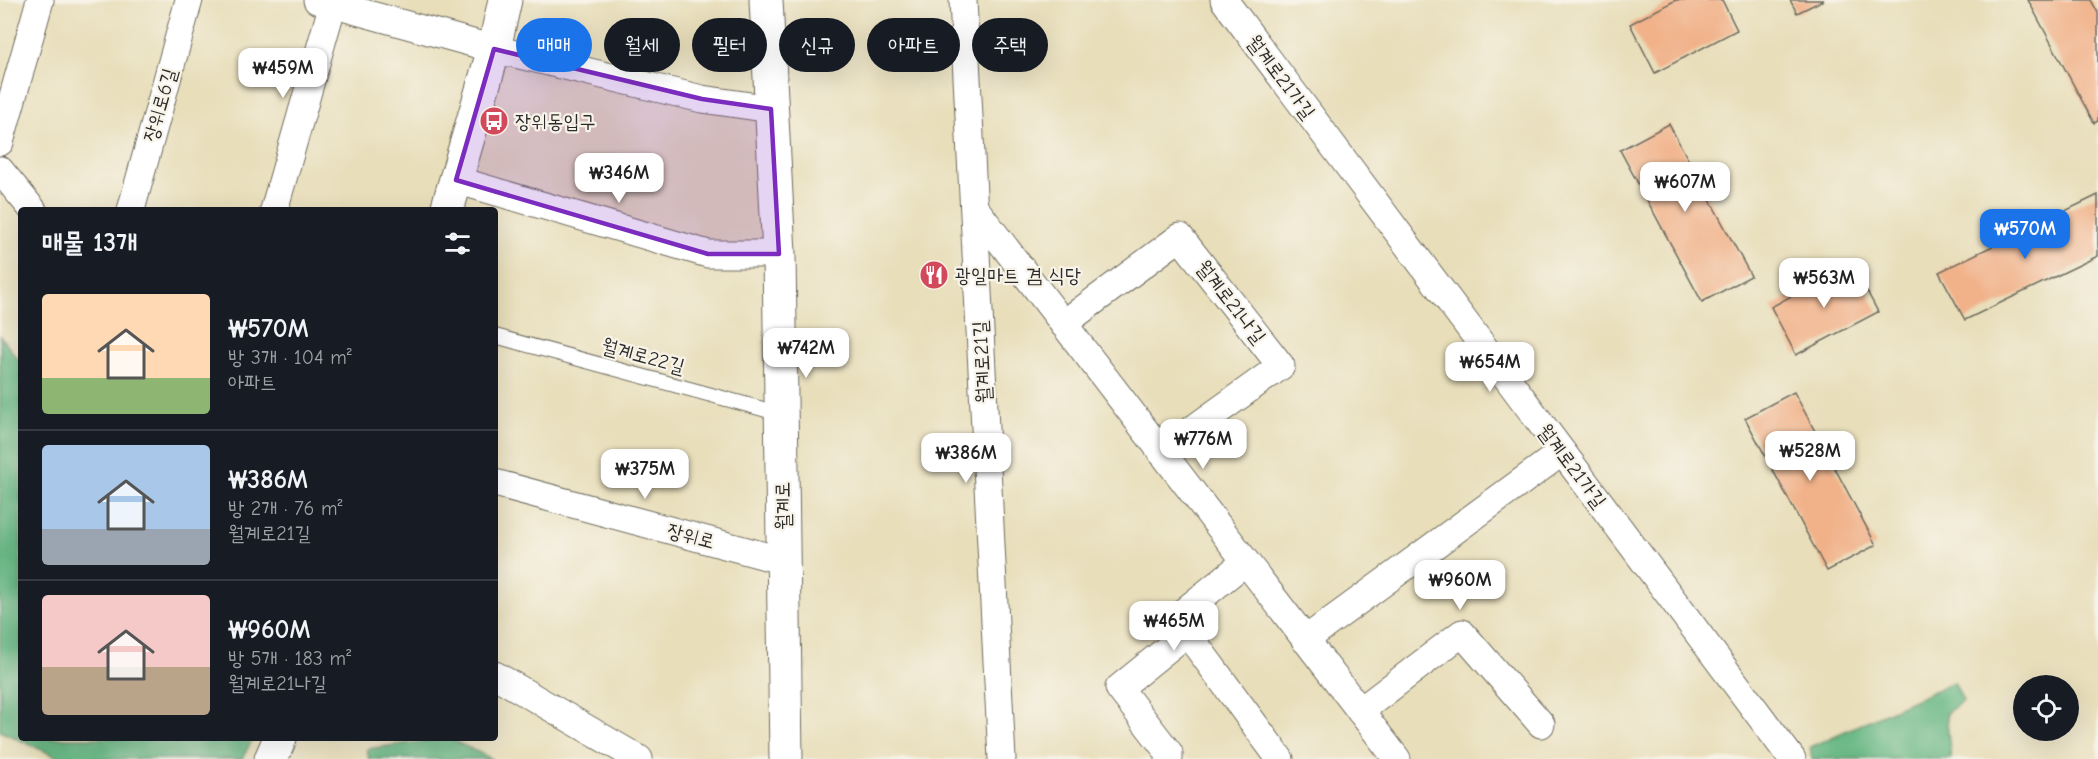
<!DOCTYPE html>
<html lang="ko">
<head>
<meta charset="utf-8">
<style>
	body { margin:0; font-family:"Comic Neue","Poor Story",sans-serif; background:#20242c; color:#f1f3f6; height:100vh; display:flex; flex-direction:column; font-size:22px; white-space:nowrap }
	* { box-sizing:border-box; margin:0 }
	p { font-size:20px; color:#9ea1a6 }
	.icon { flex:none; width:33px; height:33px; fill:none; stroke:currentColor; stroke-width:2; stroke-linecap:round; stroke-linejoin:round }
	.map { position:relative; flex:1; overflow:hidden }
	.side { position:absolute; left:18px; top:207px; width:480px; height:534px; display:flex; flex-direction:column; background:#171b24; border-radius:6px; box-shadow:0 6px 24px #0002 }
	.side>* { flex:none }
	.guide { position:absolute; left:516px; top:18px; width:570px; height:54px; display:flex; gap:12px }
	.fabs { position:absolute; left:2013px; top:675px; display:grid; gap:12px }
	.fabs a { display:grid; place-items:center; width:66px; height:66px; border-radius:50%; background:#171b24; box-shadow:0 6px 24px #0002; font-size:30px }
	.price { position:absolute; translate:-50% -51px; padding:0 14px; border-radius:12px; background:#fff; color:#222; font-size:20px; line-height:39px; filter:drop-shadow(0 2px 3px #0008) }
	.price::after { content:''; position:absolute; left:50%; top:36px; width:18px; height:14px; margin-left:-9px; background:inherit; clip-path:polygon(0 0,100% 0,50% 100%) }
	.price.current { background:#1a73e8; color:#fff }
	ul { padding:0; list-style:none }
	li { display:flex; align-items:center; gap:18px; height:150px; padding:0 24px }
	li+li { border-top:2px solid #363941 }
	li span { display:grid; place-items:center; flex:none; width:168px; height:120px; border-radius:6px; color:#555 }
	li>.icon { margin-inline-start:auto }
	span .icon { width:72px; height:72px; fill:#fffc; stroke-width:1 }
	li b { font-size:26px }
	h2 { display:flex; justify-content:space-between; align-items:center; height:72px; padding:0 24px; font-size:26px }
	.pill { padding:0 21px; border-radius:27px; background:#171b24; box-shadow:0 6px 24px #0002; font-size:21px; line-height:54px }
	.pill.current { background:#1a73e8; color:#fff }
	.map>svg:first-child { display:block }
	.forest { fill:#69b884; stroke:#4a7258; stroke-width:1.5 }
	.building { fill:#f1b28a }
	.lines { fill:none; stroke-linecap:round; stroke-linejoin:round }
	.lane-casing { stroke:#6d6a5d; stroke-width:16 }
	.street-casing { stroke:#6d6a5d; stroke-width:29 }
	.secondary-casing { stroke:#6d6a5d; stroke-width:35 }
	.lane { stroke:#fff; stroke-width:14 }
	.street { stroke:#fff; stroke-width:27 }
	.secondary { stroke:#fff; stroke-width:33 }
	.marked { fill:#7b2cbf; fill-opacity:0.2; stroke:#7b2cbf; stroke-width:4.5; stroke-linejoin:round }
	.labels { text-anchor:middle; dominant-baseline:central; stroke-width:4.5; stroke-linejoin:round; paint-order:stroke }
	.street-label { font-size:20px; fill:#2b2b2b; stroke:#f7f3e8 }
	.poi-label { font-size:20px; fill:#2b2b2b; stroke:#f7f3e8; text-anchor:start }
</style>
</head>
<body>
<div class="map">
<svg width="2098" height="759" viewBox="0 0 2098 759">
	<rect width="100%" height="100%" fill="#f7f3e8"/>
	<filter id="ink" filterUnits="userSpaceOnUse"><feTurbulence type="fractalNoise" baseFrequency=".0167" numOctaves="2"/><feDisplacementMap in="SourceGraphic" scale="12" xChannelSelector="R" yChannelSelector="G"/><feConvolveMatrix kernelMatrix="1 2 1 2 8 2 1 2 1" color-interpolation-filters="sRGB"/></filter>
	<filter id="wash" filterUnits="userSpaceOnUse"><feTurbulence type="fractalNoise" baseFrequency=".008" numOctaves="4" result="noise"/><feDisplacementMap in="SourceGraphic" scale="24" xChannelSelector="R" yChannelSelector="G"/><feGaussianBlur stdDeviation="1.35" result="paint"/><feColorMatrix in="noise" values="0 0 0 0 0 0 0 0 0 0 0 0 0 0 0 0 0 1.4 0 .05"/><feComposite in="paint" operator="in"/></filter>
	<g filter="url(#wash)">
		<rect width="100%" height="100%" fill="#e8deba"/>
		<g class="forest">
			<polygon points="0,336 21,363 21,738 253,738 242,759 62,759 0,731"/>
			<polygon points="1954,682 1963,701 1946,713 1951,759 1812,759 1810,747"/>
			<polygon points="448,738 492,759 369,759 367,749"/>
		</g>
		<g id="blocks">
			<g class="building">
				<polygon points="1676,0 1722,0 1737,30 1655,73 1630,24"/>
				<polygon points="1790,0 1824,0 1797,13"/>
				<polygon points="2028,0 2091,0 2098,13 2098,121 2094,123"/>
				<polygon points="1669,124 1751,276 1702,302 1620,150"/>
				<polygon points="2098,195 2098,256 1965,320 1939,272"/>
				<polygon points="1852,263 1878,312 1796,355 1771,307"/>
				<polygon points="1794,392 1876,545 1827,571 1745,418"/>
			</g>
		</g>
	</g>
	<g filter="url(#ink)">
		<use href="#blocks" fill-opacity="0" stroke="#6d6a5d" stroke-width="1.5"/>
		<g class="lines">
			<g class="lane-casing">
				<polyline id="lane" points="495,336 781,414"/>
			</g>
			<g class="street-casing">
				<g id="street">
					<polyline points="317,0 494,49 702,99 771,109"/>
					<polyline points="963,0 1002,759"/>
					<polyline points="1224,0 1792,759"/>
					<polyline points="0,142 40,0"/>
					<polyline points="0,170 33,210"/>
					<polyline points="456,180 708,254 779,254"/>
					<polyline points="974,207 1397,759"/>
					<polyline points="131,210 189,0"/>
					<polyline points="274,210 334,0"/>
					<polyline points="1063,324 1180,237 1281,366 1161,452"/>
					<polyline points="495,483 784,561"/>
					<polyline points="1245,562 1176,618 1280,759"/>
					<polyline points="1305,640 1562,452"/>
					<polyline points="495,675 639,759"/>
					<polyline points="1360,711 1462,633 1541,724"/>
					<polyline points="1169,759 1169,753 1119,688 1187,633"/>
				</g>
			</g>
			<g class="secondary-casing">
				<g id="secondary">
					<polyline points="766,0 779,254 786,759"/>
					<polyline points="447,210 494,49 505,0"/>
					<polyline points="271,759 280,738"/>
				</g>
			</g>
			<use href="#lane" class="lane"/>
			<use href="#street" class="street"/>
			<use href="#secondary" class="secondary"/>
		</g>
	</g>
	<path class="marked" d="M494,49L702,99L771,109L779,254H708L456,180Z"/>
	<defs>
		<g id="bus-disc" transform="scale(1.5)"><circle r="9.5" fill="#d1495b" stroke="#f7f3e8"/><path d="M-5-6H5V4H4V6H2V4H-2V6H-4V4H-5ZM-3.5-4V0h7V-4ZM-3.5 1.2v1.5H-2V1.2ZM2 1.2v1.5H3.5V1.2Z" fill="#fff"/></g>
		<g id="restaurant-disc" transform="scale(1.5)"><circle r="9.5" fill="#d1495b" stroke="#f7f3e8"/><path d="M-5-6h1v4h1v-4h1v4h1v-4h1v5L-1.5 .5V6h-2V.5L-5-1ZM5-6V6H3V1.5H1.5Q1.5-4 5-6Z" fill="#fff"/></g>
	</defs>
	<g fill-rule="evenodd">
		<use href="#bus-disc" x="494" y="121"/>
		<use href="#restaurant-disc" x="934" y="275"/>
	</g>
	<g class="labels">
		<g class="street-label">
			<text transform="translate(1281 77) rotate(53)">월계로21가길</text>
			<text transform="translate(160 105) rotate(-74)">장위로6길</text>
			<text transform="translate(1231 302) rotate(52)">월계로21나길</text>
			<text transform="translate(643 356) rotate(15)">월계로22길</text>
			<text transform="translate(982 362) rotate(-93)">월계로21길</text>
			<text transform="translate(1572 466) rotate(53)">월계로21가길</text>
			<text transform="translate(783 506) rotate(-91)">월계로</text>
			<text transform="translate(691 536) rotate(15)">장위로</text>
		</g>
		<g class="poi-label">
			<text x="515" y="121">장위동입구</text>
			<text x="955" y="275">광일마트 겸 식당</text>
		</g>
	</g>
</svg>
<div class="fabs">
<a><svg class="icon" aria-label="locate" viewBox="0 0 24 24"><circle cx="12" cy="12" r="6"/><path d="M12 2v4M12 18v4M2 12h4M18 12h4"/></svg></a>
</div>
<b class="price" style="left:283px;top:99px">₩459M</b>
<b class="price" style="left:619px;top:204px">₩346M</b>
<b class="price" style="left:1685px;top:213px">₩607M</b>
<b class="price current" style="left:2025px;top:260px">₩570M</b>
<b class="price" style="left:1824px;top:309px">₩563M</b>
<b class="price" style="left:806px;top:379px">₩742M</b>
<b class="price" style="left:1490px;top:393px">₩654M</b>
<b class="price" style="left:1203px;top:470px">₩776M</b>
<b class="price" style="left:1810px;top:482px">₩528M</b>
<b class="price" style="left:966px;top:484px">₩386M</b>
<b class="price" style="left:645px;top:500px">₩375M</b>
<b class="price" style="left:1460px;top:611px">₩960M</b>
<b class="price" style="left:1174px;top:652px">₩465M</b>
<div class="guide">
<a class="pill current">매매</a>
<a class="pill">월세</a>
<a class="pill">필터</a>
<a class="pill">신규</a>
<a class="pill">아파트</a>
<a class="pill">주택</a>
</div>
<section class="side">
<h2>매물 13개<svg class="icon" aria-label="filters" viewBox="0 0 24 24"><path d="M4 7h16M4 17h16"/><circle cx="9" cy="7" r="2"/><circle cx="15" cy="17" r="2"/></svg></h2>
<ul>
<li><span style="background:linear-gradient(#ffd9b3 70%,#8fb573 0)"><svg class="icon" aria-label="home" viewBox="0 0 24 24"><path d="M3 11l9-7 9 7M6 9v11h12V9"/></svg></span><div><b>₩570M</b><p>방 3개 · 104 m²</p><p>아파트</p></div></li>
<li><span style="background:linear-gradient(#a9c7e8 70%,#9aa5b1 0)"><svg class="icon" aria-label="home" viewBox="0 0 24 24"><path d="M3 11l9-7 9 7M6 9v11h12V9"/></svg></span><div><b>₩386M</b><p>방 2개 · 76 m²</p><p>월계로21길</p></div></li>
<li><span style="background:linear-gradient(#f6c9c9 60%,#b9a48a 0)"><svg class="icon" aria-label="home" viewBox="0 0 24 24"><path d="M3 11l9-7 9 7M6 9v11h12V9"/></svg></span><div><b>₩960M</b><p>방 5개 · 183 m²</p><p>월계로21나길</p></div></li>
</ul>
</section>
</div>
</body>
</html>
